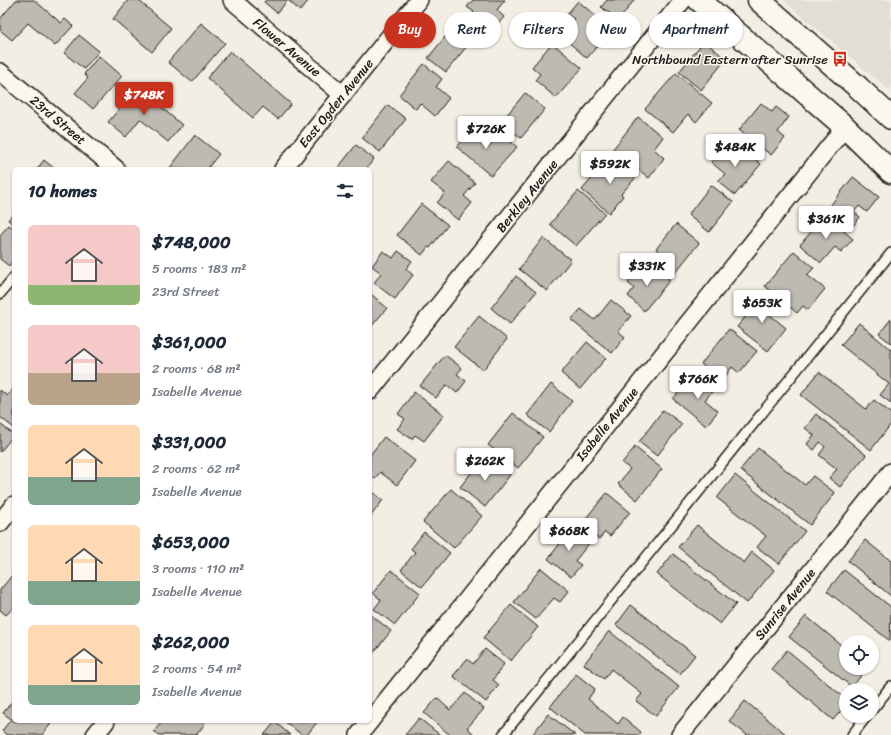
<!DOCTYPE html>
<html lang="en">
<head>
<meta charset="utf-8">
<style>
	body { margin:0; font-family:Sriracha,sans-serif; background:#f6f6f7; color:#1f2937; height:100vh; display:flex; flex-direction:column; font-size:15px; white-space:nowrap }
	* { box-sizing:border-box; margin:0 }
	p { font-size:13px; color:#747a83 }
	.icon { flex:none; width:22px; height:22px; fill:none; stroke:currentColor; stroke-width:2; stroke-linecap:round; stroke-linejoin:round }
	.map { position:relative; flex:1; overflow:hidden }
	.details { position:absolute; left:12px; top:167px; width:360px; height:556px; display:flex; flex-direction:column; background:#fff; border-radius:6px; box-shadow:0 1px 3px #0004 }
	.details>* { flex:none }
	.banner { position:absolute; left:384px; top:12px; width:380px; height:36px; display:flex; gap:8px }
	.tools { position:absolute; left:839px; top:635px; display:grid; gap:8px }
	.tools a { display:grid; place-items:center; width:40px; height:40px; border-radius:50%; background:#fff; box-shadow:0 1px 3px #0004; font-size:20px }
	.price { position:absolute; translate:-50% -34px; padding:0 9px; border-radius:4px; background:#fff; color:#222; font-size:13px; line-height:26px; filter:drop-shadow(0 1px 2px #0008) }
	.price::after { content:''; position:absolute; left:50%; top:24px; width:12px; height:9px; margin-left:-6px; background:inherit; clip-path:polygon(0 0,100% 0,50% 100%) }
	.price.selected { background:#c8321e; color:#fff }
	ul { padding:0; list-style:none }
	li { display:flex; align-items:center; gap:12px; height:100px; padding:0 16px }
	li span { display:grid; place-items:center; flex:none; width:112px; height:80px; border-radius:6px; color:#555 }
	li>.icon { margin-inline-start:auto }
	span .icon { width:48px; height:48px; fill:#fffc; stroke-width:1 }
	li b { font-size:17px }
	h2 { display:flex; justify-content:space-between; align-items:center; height:48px; padding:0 16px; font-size:17px }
	.pill { padding:0 14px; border-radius:18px; background:#fff; box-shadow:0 1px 3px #0004; font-size:14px; line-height:36px }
	.pill.selected { background:#c8321e; color:#fff }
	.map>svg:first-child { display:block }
	.built { fill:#e2ded5 }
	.building { fill:#bdbab1; stroke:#1c1c1c }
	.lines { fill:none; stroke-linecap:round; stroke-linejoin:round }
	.lane-casing { stroke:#1c1c1c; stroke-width:12 }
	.street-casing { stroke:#1c1c1c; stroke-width:20 }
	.primary-casing { stroke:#1c1c1c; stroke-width:25 }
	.lane { stroke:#fbf7ec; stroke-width:9 }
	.street { stroke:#fbf7ec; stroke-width:17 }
	.primary { stroke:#fbf7ec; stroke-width:22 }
	.labels { text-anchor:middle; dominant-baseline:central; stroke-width:3; stroke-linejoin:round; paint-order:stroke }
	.street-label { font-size:13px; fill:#1c1c1c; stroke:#fbf7ec }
	.poi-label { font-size:13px; fill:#1c1c1c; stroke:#fbf7ec; text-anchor:end }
</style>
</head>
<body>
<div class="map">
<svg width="891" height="735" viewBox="0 0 891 735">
	<rect width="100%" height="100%" fill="#f2eee4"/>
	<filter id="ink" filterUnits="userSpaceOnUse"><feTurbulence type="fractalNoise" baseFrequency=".025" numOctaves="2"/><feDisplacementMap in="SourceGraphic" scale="8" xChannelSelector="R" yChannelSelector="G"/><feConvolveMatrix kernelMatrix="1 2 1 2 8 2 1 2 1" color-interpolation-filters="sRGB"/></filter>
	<g filter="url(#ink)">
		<polygon class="built" points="783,0 891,0 891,92"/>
		<g class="building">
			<polygon points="16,0 34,0 61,23 65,19 73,26 55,46 28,23 12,40 0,30 0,19"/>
			<polygon points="128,0 138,0 171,28 152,52 113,19"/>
			<polygon points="266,0 309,0 300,11 288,0 277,13 264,2"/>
			<polygon points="473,0 505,0 497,10 504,17 493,30 487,25 478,35 464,24 474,12 467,7"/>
			<polygon points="607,0 634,0 619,20 601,7"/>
			<polygon points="578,1 612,30 587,58 560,35 574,19 567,14"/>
			<polygon points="201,23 225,43 192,82 168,62"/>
			<polygon points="453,27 471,41 446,72 428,58"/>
			<polygon points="79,35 99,51 84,69 64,53"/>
			<polygon points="704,41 726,59 701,90 679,72"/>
			<polygon points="552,43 582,68 556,98 535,80 540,74 532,67"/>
			<polygon points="230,51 291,104 278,119 263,107 253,118 207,78"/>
			<polygon points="99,56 122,76 93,109 75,93 88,78 84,74"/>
			<polygon points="424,64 442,79 436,87 449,98 435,116 420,103 416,109 399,95"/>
			<polygon points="676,73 712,103 696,122 688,114 673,132 645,109"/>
			<polygon points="135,85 182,125 168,142 140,119 126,137 108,122 128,99 125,97"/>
			<polygon points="525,93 545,109 521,138 501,122"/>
			<polygon points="761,103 772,112 776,107 789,117 778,132 785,138 771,155 739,130"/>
			<polygon points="388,105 406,119 380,152 362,138"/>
			<polygon points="638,117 663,137 654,149 664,158 649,178 613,149"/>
			<polygon points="468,125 491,144 500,133 517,147 491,176 457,147 465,138 460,134"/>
			<polygon points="195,135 219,154 207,169 169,169"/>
			<polygon points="736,144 761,164 735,195 718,181 725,174 711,162 724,147 729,152"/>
			<polygon points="356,145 374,159 366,169 337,169"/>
			<polygon points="608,159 623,171 628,165 639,174 621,194 623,196 609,213 582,190"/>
			<polygon points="44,160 55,169 37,169"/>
			<polygon points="449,161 475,183 464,196 472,203 458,220 437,203 445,193 431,182"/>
			<polygon points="853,177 879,197 867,212 859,206 854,212 860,217 853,226 829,207"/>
			<polygon points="711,185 733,202 709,232 688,215"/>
			<polygon points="578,191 605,213 576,246 550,224"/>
			<polygon points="421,204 448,225 430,248 428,247 422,255 397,235"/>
			<polygon points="14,213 14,225 8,220"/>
			<polygon points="825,215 853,239 841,252 835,247 821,263 800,245"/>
			<polygon points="676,224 699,243 674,274 657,260 662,254 656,249"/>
			<polygon points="9,225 14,229 14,259 9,266 0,259 0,235"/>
			<polygon points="543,238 571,260 547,291 519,269"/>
			<polygon points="383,251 393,258 398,251 412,261 406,269 413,275 395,299 374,283 381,273 372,266"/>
			<polygon points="794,251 814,268 807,275 825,289 808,310 803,306 797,313 765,286"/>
			<polygon points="651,265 670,280 644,311 628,296 634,288 628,283 639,270 644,274"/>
			<polygon points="516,276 536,292 510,324 491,308"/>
			<polygon points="371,294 387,308 370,328 370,295"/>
			<polygon points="763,295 778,306 770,315 786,328 768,351 737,327"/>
			<polygon points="611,300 631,316 618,331 625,337 612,353 571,320 581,309 595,320"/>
			<polygon points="479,316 507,339 483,370 454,347"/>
			<polygon points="891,319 891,343 879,334"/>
			<polygon points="859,323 891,350 891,403 880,395 889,384 841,345"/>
			<polygon points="729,329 757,351 739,373 732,367 722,381 701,364"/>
			<polygon points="587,342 606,358 580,389 561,373"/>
			<polygon points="445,355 462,368 457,374 466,381 457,393 447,385 436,398 420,386"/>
			<polygon points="819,372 866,409 874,400 891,413 891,424 871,450 801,395"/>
			<polygon points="701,375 716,387 705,400 718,411 706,426 673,399 686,384 690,388"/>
			<polygon points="551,384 572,401 549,432 527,415"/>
			<polygon points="14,388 14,428 0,417 0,390 7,396"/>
			<polygon points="414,392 444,415 424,441 415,435 412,439 397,429 405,419 398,414"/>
			<polygon points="663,410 682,424 657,456 639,442"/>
			<polygon points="513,413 543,437 518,468 488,445"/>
			<polygon points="816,414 866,455 840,487 829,478 837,469 819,455 825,447 820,442 814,450 807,444 814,435 805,428"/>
			<polygon points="0,424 14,435 0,452"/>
			<polygon points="384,437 415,461 397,485 380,472 375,479 370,475 370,455"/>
			<polygon points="635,447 662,469 637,500 618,484 630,469 622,463"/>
			<polygon points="758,448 805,485 813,476 835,493 810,525 740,470"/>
			<polygon points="492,461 510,475 485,507 460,487 479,463 486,468"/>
			<polygon points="735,475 805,531 779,564 757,547 766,536 717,498"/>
			<polygon points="451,489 482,516 454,548 423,522"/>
			<polygon points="370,490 383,500 370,517"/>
			<polygon points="607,493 630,512 610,536 605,532 599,539 581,524"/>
			<polygon points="697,525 744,563 752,552 774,570 747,603 678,547"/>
			<polygon points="572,528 590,542 575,561 581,565 571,577 548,559"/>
			<polygon points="424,532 450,553 422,587 401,570 415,552 411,549"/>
			<polygon points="865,540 891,561 891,596 848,561"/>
			<polygon points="673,554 736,604 720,624 657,574"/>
			<polygon points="541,568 569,591 560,602 554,598 536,619 514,602"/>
			<polygon points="391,570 420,593 395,625 374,609 381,600 373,593"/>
			<polygon points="844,570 891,607 890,641 827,591"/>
			<polygon points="14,573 14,607 6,615 0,610 0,590"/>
			<polygon points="511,605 538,627 511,661 483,638"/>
			<polygon points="631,605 695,655 680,674 616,625"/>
			<polygon points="370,614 391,631 370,657"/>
			<polygon points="806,616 846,649 846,668 867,668 852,687 789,637"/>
			<polygon points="609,631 679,687 656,716 636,701 642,694 611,669 604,679 584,664"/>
			<polygon points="485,649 504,664 493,680 499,685 486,702 453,676 467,659 473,664"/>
			<polygon points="787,650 846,699 846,705 833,720 771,669"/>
			<polygon points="576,674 595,689 588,699 618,724 623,717 641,732 639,735 585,735 550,707"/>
			<polygon points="465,693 484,709 467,728 473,733 472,735 450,735 424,713 437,698 450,710"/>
			<polygon points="14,699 14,721 53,721 42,735 7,735 2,731 11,719 3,713"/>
			<polygon points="745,701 787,735 747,735 729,721"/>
			<polygon points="548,714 575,735 532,735"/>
			<polygon points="419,718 440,735 405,735"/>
			<polygon points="163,721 202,721 205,724 196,735 159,735 154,731"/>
			<polygon points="284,721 318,721 307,735 302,735"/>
			<polygon points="275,722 290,735 264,735"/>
		</g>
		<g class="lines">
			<g class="lane-casing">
				<g id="lane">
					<polyline points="0,294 14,277"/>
					<polyline points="872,710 891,686"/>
					<polyline points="503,735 891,253"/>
					<polyline points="852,735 867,716"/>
				</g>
			</g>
			<g class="street-casing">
				<g id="street">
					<polyline points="232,0 343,95"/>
					<polyline points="0,72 116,169"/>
					<polyline points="283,169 419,0"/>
					<polyline points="370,391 683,0"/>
					<polyline points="0,523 14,505"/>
					<polyline points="370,721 845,127"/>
					<polyline points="95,735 106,721"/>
					<polyline points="359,735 370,721"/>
					<polyline points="680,735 891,472"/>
				</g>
			</g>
			<g class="primary-casing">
				<g id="primary">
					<polyline points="699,0 845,127 891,172"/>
					<polyline points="759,0 859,88 891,118"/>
				</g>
			</g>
			<use href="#lane" class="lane"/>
			<use href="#street" class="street"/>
			<use href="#primary" class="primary"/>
		</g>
	</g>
	<defs>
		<g id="bus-bare" transform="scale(1.2)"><path d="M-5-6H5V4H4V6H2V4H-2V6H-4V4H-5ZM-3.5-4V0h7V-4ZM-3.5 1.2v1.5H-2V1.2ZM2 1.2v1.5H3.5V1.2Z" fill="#c8321e" stroke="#fbf7ec" stroke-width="2.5" paint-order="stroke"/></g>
	</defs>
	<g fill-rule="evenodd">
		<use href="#bus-bare" x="840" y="59"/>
	</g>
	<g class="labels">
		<g class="street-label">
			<text transform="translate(287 47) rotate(40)">Flower Avenue</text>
			<text transform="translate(336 103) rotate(-51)">East Ogden Avenue</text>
			<text transform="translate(58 120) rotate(40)">23rd Street</text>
			<text transform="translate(527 196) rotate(-51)">Berkley Avenue</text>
			<text transform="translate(607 424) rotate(-51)">Isabelle Avenue</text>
			<text transform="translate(785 604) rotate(-51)">Sunrise Avenue</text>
		</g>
		<g class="poi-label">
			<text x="828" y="59">Northbound Eastern after Sunrise</text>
		</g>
	</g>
</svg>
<div class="tools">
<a><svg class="icon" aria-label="locate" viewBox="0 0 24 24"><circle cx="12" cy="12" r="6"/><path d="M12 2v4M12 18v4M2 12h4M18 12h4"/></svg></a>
<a><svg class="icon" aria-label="layers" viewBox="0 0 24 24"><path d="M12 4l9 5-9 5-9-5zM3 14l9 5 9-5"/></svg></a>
</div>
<b class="price selected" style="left:144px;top:116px">$748K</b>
<b class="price" style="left:486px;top:150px">$726K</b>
<b class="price" style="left:735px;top:168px">$484K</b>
<b class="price" style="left:610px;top:185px">$592K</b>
<b class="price" style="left:826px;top:240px">$361K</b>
<b class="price" style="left:647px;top:287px">$331K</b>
<b class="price" style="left:762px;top:324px">$653K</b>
<b class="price" style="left:698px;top:400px">$766K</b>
<b class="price" style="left:485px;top:482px">$262K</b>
<b class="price" style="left:569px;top:552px">$668K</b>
<div class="banner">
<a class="pill selected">Buy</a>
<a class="pill">Rent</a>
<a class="pill">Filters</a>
<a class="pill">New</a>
<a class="pill">Apartment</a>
</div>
<section class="details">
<h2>10 homes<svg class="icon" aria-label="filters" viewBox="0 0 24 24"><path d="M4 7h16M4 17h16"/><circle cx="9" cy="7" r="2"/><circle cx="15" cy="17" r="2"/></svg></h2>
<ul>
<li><span style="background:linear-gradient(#f6c9c9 75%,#8fb573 0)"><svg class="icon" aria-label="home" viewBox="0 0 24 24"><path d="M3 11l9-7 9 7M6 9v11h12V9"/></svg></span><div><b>$748,000</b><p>5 rooms · 183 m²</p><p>23rd Street</p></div></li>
<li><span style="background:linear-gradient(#f6c9c9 60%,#b9a48a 0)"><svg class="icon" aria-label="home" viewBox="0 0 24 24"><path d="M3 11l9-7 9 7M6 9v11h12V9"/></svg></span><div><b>$361,000</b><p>2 rooms · 68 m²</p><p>Isabelle Avenue</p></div></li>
<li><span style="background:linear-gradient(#ffd9b3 65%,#7fa58c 0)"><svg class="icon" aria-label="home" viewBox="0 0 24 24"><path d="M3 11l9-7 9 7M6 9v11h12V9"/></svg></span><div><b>$331,000</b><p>2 rooms · 62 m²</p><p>Isabelle Avenue</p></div></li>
<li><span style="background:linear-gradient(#ffd9b3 70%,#7fa58c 0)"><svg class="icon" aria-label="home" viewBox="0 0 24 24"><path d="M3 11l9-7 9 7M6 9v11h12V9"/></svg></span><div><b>$653,000</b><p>3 rooms · 110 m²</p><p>Isabelle Avenue</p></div></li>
<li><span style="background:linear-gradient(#ffd9b3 75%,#7fa58c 0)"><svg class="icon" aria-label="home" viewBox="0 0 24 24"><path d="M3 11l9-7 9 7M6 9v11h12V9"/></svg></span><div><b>$262,000</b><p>2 rooms · 54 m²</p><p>Isabelle Avenue</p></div></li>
</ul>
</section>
</div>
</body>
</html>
